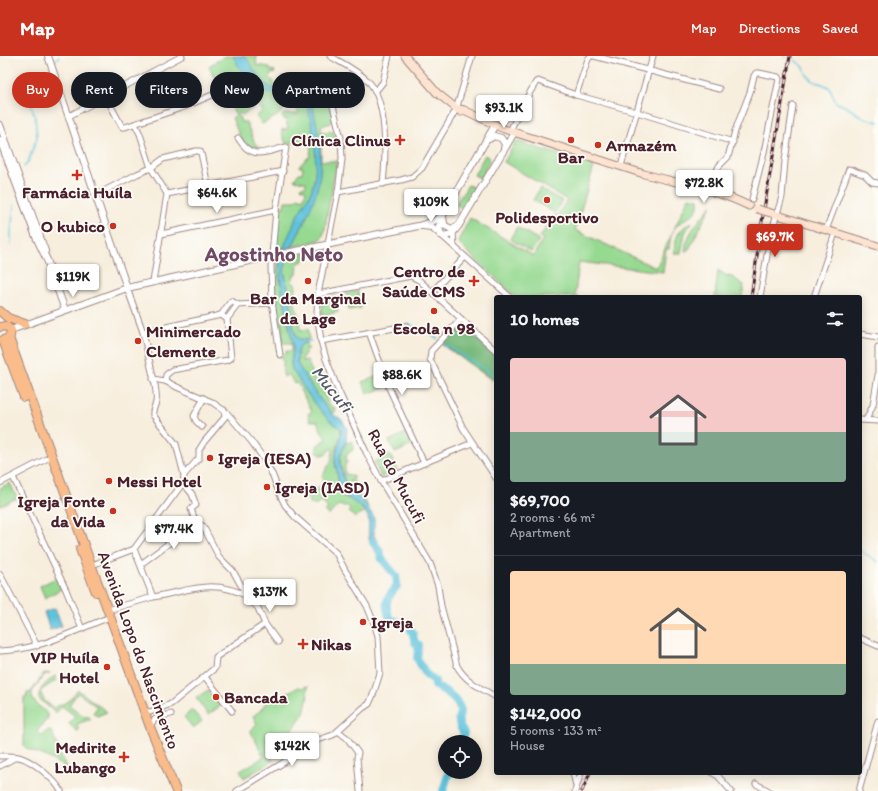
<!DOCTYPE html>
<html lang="en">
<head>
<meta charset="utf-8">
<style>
	body { margin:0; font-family:Itim,sans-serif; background:#20242c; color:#f1f3f6; height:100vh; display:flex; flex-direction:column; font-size:15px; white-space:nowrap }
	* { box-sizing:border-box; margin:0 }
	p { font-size:13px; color:#9ea1a6 }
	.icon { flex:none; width:22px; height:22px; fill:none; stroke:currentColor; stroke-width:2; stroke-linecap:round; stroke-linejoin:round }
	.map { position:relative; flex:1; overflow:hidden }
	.panel { position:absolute; left:494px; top:239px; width:368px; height:480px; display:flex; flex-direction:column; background:#171b24; border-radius:4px; box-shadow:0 2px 10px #0003 }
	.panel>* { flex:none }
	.hud { position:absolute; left:12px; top:16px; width:380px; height:36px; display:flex; gap:8px }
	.fabs { position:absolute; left:438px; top:679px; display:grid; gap:8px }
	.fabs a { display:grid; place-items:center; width:44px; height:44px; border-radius:50%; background:#171b24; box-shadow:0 2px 10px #0003; font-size:20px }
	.price { position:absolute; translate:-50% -34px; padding:0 9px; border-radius:4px; background:#fff; color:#222; font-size:13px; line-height:26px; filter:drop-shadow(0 1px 2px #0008) }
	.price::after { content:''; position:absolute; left:50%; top:24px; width:12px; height:9px; margin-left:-6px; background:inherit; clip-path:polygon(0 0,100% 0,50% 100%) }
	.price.current { background:#c8321e; color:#fff }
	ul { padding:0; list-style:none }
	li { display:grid; align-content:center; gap:8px; height:212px; padding:0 16px }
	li+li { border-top:1px solid #363941 }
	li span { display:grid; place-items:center; height:124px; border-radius:4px; color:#555 }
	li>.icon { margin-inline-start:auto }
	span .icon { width:72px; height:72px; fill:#fffc; stroke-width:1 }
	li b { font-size:17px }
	h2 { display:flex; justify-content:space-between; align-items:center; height:48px; padding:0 16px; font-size:17px }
	.chip { padding:0 14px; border-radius:18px; background:#171b24; box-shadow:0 2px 10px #0003; font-size:14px; line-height:36px }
	.chip.current { background:#c8321e; color:#fff }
	header { display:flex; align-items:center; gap:24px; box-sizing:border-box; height:56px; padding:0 20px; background:#c8321e; color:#fff }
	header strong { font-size:19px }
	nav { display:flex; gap:22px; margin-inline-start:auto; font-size:14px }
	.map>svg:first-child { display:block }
	.green { fill:#96d991; stroke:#707c5e }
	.forest { fill:#78b97b; stroke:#616c53 }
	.water { fill:#5ec2dc; stroke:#547084 }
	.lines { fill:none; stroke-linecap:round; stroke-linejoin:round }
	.stream { stroke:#5ec2dc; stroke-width:1.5 }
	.river { stroke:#5ec2dc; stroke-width:8 }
	.minor-casing { stroke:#a08684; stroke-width:7 }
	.tertiary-casing { stroke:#a08684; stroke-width:8 }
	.secondary-casing { stroke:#a08684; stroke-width:9 }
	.primary-casing { stroke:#a08684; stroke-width:10 }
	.minor { stroke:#fff; stroke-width:5 }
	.tertiary { stroke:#fff; stroke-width:6 }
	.secondary { stroke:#fde4d0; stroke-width:7 }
	.primary { stroke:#f9bc8a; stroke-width:8 }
	.rail-casing { stroke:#4a1f2b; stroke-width:3 }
	.rail { stroke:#fdfcf7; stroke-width:1.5; stroke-dasharray:4.5; stroke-linecap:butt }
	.secondary-bridge-casing { stroke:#a08684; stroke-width:9; stroke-linecap:butt }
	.secondary-bridge { stroke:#fde4d0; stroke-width:7 }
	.poi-dot { fill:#c8321e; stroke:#fdfcf7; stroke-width:1.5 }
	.labels { text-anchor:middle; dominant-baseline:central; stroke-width:3.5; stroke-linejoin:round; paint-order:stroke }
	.poi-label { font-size:17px; font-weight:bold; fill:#4a1f2b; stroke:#fdfcf7; text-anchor:start }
	.street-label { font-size:17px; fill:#4a1f2b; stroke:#fdfcf7 }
	.water-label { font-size:18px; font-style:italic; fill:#515869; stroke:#fdfcf7 }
	.district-label { font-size:21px; font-weight:bold; fill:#714967; stroke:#fdfcf7 }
</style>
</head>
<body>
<header>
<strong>Map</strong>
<nav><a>Map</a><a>Directions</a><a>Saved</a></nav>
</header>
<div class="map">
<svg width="878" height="735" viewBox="0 0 878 735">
	<rect width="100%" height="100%" fill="#fdfcf7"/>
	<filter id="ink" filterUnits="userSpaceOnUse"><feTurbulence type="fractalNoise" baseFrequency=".025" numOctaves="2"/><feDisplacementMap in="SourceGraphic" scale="8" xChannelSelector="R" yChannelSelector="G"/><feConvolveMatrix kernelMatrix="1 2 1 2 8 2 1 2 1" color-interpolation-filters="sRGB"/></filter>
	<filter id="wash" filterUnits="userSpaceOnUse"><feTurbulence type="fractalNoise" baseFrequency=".012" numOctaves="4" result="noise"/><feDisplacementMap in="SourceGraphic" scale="16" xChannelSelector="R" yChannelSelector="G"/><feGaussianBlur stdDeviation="0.9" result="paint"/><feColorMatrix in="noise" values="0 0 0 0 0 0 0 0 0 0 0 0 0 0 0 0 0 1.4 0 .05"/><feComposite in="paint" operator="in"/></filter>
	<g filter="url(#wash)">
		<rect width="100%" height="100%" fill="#f7eedd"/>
		<g class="green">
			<path d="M225,0H257L256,9L269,11L270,14L275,15L274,18L272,17L269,22L274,26L273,28L276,30L283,20C293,25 307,29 314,36L316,34L329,49L334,62L331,67L321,70V76L333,75L336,81V87H321V105H337L324,177L320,184L281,194L278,193L276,189L280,151H284L285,145H295L298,141L303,143L306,135L301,132L302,130L305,131L306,126L294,124L299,117H302L303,111H299L302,107L310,100L311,91L308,83L286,88L281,74L288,73L286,64L282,61L283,58H299L296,52L298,49L296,48C287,48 283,55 277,60C272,63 267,65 262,68L256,60L263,55L258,49L242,59L240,57L238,59L242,67L245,65L247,68L256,90L258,89L260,94C242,94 238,75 232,62L236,59L221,36L209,10Z"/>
			<path d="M516,85L594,110L575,174L656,212L689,141L698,143C702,160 680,163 673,174C670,180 670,187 669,193H666L663,216L579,206L575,239L578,240V241H516L463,192L458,185L470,162L533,200L543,183L540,181L554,159L557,160L567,144L504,106Z"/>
			<polygon points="485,99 491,103 480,122 474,119"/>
			<polygon points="468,129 474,132 462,152 456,148"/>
			<polygon points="540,132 562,145 555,157 533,144"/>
			<path d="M712,148L688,195H685C687,174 701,165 712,148Z"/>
			<path d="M692,166L685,177L681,197H674C675,182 678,173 692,166Z"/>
			<polygon points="517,171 539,184 531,196 510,183"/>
			<polygon points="309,197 309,201 303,202 304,205 298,207 297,218 294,218 292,227 295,228 296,231 295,241 293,241 299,261 300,274 308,273 309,284 299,283 296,280 293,270 290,242 284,215 288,200"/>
			<path d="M280,202V222L290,275L293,286V294L291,307L292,313L313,346L328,363L341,373C341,384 335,394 335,406L341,438C351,445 357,446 365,456L359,458L356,462L348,456L350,453L346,449L344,451L342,450L338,449L329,459L325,455L328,453L322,445L315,450L314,447L311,449L308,441L304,444L301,438L327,428L322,421L331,405L333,394L332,392L325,398L321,399L317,396V390L326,382L323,379L317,365H310L308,358L312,356C308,348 305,342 300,334L301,333L297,327L294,328L289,318L284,321C281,313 286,305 280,299L286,298V295H292V287H281L282,273L278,255L275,251L274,225L276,222L278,204Z"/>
			<polygon points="718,214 727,220 729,219 744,229 742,241 715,241"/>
			<polygon points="358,235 361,252 349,254 346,237"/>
			<polygon points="335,239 338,256 322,260 322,243"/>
			<path d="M307,287L309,293H306V296L302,302V305L307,304C309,310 315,320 315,325L318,328H320L329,349L332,350L335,353L333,359L316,338L297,307L298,296L300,290L302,288Z"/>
			<polygon points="381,319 385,331 368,338 362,326"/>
			<polygon points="406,377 412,389 395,397 389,385"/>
			<polygon points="353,385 353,394 347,398 346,403 347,407 345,407 345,418 353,419 353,423 350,424 350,426 354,425 356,433 361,432 362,435 360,439 365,444 369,454 360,443 346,432 340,408 340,401 346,386 347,387"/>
			<polygon points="390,399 397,414 381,421 374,406"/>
			<polygon points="10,427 17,442 0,450 0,432"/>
			<polygon points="56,522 61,533 45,542 40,530"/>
			<path d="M44,617L50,618H45L32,636C30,650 47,651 48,662L37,675L42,680L48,674L52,676L62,703L68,713L47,701L27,693L24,690V641H27V637L31,636Z"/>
			<path d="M55,620L57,624L40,635L44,644L53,652L69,645L78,634L107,656L97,660L93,657L97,651L78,637L69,649L85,661L88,660L91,663L77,668L79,674L77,675L69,668L75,660L62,650L56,657L39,643C37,634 48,625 55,620Z"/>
			<polygon points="308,630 307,638 308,639 304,657 280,690 277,698 275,697 271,702 273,705 244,722 240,715 264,701 250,674 257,668 253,660 261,654 266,646 299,631 301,632"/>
			<polygon points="208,634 220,650 208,659 196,642"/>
			<polygon points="192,654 202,665 193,672 184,661"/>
		</g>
		<polygon class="forest" points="461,268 496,299 496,321 492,324 442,288"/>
		<g class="water">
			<path d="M233,0H245C254,12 262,32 279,34C288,35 296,33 304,35C318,51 323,104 319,125C315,148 302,170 292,191L283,193C288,182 292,171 297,160C301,152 307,145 311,136C319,114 315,81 309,58C307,51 305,40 297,38C291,37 285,39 279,39C256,37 242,19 233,0Z"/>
			<path d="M288,200L284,215L290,242L293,270L296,280L299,283L306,284L307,287L302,288L300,290L298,296L297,307L316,338L333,359L341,363L347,372L346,386L340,401V408L346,432L366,448L374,462V480L382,493L378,496C375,493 372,489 370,486C366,477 372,466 366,457C360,448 350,444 341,438L335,406C335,394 342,384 341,373L328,363L313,346L292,313L291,307L293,294V286L290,275L280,222V202Z"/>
			<polygon points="55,552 62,570 50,574 44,556"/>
		</g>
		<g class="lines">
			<g class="stream">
				<polyline points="784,0 786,1"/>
				<polyline points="794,4 803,10 807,19 813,25 825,29 830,32 835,45 837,47 845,50 864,62 878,66"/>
				<polyline points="55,5 59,0"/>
				<polyline points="24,111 29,104 37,81 35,61 31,49 36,24 41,17 46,15"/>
				<polyline points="11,189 11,176 14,148"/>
				<path d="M408,268C420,271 428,276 438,283"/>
				<polyline points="305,286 311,285"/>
				<polyline points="443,287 496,320"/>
				<polyline points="860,494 878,506"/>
			</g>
			<g class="river">
				<path d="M373,486L379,494L382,503L396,520L397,530C386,542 384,548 390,563L409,570L413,578L415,587L419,589L417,602L426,618L435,625V630C446,634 458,643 461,655C456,663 459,670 464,677L461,686"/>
				<polyline points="443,735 449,716"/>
			</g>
		</g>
	</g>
	<g filter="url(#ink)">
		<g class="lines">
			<g class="minor-casing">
				<g id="minor">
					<path d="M330,0C342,7 356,14 367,24C388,43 386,101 383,128"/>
					<polyline points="594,0 719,33"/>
					<polyline points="375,36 383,26 389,0"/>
					<polyline points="576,39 588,3 591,0"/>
					<polyline points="106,41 120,67 122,71 125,71 184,51 217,37"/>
					<path d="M333,50L341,82L342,103L338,136L318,238L317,257L321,285L326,303L338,334L366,396L381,425L430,507L438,530L441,550L457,610C466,626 481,632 496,641"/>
					<polyline points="69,60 182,0"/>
					<polyline points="135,68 140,78 151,112 167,138 153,226"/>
					<polyline points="510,75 522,50 536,26 538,25 576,39 637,56 733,86"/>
					<path d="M238,82C252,105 264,96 286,91L276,154L271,210L272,245L280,299"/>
					<polyline points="621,110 653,0"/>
					<polyline points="708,135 719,110 728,101 735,75 750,36 754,20 756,17 759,17 778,21 779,23 764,96 752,143"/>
					<polyline points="338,136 401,124 412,121 422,112 457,52 458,47 472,0"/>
					<polyline points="167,138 283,115"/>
					<polyline points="96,139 137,118 151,112 163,103 196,95 200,95 201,97 208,130"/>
					<polyline points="826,174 849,113 865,119 872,126 878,127"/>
					<polyline points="453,177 454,190"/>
					<polyline points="161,178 276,154"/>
					<polyline points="441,179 510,241"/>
					<path d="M127,232L143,276L155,329C156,335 157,340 156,346C155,351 152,354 153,359L176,388L184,419L183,427L192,438L196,449L191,453L196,467L203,470L219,501L233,515L247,540L258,552L265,568L278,586"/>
					<polyline points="432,236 465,201"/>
					<polyline points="318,238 411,220 419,224 496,295"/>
					<polyline points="760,241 770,181 782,141 785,105 793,50"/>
					<polyline points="814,241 835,177"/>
					<polyline points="237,249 273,247"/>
					<polyline points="221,259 231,245 237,248 236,251 227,263"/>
					<polyline points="461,263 431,295 430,303 463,372 496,422"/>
					<polyline points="143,276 221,259 227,263 231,302 228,304 172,314 166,319 165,325"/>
					<polyline points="369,276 389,332 424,407"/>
					<polyline points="860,278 878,281"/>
					<polyline points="321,285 406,270"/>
					<polyline points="878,291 878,316"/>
					<polyline points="153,323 165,325 179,332 212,346 226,356 251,385 264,403 273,420 278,434 285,449 295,461 336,497 345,514 367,550 374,567 378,580 380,617 373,639 369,648 363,652 333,679 318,684 304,694 237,735"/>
					<polyline points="860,364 878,365"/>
					<polyline points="866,364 873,349 878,319"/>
					<polyline points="202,371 196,365 194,360 204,342"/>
					<polyline points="184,419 199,402 199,394 204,386 225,361 224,354"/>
					<polyline points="13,421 66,534 82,573"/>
					<polyline points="381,425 472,387"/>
					<polyline points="0,427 52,400"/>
					<polyline points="134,493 183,427"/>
					<polyline points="141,508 196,467"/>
					<polyline points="92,509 134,493 153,541 108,554"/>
					<polyline points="0,518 37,590"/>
					<path d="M153,541C189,535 212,522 247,540"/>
					<polyline points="860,582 878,590"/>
					<path d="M0,595C40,594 73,575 110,561"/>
					<polyline points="205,621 232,655"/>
					<polyline points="144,654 150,656 171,648 215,612 216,601 265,568"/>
					<path d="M151,670C152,661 164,660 171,658"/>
					<polyline points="338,675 347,682 358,697 357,702 360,735"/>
					<path d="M0,700C7,700 15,699 22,702C34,706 55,724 61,735"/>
					<polyline points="0,710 16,701"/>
					<polyline points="573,717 576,730"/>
					<polyline points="713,717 718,720 731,735"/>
					<polyline points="756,728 769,735"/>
					<polyline points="575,735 581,717"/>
					<polyline points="859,735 878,665"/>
				</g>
			</g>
			<g class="tertiary-casing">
				<g id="tertiary">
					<polyline points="48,0 127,232"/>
					<polyline points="0,69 45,195"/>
					<polyline points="489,83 494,80 501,82 505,88 504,93"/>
					<polyline points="0,84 36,181 47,204 65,254"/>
					<polyline points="443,161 444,167 445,170 452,173 459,169"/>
					<polyline points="422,170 432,171 440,178"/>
					<path d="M441,179C451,181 454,176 459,169L514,77"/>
					<polyline points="441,179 439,170 444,157 495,69"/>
					<polyline points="11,274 127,232 272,200 418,170 434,165 444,157"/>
				</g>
			</g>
			<g class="secondary-casing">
				<g id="secondary">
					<polyline points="405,0 437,37 461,56"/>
					<path d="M459,53L464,54L504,73L644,118C677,127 718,134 749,150"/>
					<polyline points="771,157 878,190"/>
				</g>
			</g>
			<g class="primary-casing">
				<g id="primary">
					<polyline points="0,255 8,262 25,268"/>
					<polyline points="0,271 6,270 11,274 10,280 6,283"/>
					<polyline points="9,282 150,671 176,735"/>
					<polyline points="3,284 24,341"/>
					<polyline points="80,493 96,536"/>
				</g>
			</g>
			<use href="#minor" class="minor"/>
			<use href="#tertiary" class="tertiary"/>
			<use href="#secondary" class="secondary"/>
			<use href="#primary" class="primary"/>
			<g class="rail-casing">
				<g id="rail">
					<polyline points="751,241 763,159 790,0"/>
					<polyline points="582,735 590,717"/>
				</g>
			</g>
			<use href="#rail" class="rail"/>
			<g class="secondary-bridge-casing">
				<polyline id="secondary-bridge" points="757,153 771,157"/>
			</g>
			<use href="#secondary-bridge" class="secondary-bridge"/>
		</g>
	</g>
	<g class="poi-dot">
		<path d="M398 78h4v4h4v4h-4v4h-4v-4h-4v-4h4z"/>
		<circle cx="571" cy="84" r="4"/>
		<circle cx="598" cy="89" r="4"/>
		<path d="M75 113h4v4h4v4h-4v4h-4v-4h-4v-4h4z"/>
		<circle cx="547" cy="144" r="4"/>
		<circle cx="113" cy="170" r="4"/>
		<circle cx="308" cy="225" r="4"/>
		<path d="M472 219h4v4h4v4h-4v4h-4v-4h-4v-4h4z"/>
		<circle cx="434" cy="255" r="4"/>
		<circle cx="138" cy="285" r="4"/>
		<circle cx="210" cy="402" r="4"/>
		<circle cx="109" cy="425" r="4"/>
		<circle cx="267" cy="431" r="4"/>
		<circle cx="113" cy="455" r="4"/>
		<circle cx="363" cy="566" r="4"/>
		<path d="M301 582h4v4h4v4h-4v4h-4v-4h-4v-4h4z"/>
		<circle cx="107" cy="611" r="4"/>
		<circle cx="216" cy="641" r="4"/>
		<path d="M122 695h4v4h4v4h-4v4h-4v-4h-4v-4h4z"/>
	</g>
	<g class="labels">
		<g class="poi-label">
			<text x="391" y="84" text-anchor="end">Clínica Clinus</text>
			<text x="606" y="89">Armazém</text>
			<text x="571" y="101" text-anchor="middle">Bar</text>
			<text x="77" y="136" text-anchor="middle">Farmácia Huíla</text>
			<text x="547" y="161" text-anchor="middle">Polidesportivo</text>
			<text x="105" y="170" text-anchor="end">O kubico</text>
			<text x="465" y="215" text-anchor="end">Centro de<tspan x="465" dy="20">Saúde CMS</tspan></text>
			<text x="308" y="242" text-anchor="middle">Bar da Marginal<tspan x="308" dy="20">da Lage</tspan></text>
			<text x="434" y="272" text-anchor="middle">Escola n 98</text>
			<text x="146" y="275">Minimercado<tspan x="146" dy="20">Clemente</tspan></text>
			<text x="218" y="402">Igreja (IESA)</text>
			<text x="117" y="425">Messi Hotel</text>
			<text x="275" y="431">Igreja (IASD)</text>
			<text x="105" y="445" text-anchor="end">Igreja Fonte<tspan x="105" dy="20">da Vida</tspan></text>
			<text x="371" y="566">Igreja</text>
			<text x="311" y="588">Nikas</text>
			<text x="99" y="601" text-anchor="end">VIP Huíla<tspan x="99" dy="20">Hotel</tspan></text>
			<text x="224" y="641">Bancada</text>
			<text x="116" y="691" text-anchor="end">Medirite<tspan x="116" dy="20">Lubango</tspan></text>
		</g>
		<g class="street-label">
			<text transform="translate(397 420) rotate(62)">Rua do Mucufi</text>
			<text transform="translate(139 594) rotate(70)">Avenida Lopo do Nascimento</text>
		</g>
		<g class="water-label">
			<text transform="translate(332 333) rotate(51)">Mucufi</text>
		</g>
		<g class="district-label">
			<text x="274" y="197">Agostinho Neto</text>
		</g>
	</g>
</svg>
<div class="fabs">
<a><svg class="icon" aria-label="locate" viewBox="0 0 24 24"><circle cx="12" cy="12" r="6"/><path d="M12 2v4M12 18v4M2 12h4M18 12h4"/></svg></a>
</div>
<b class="price" style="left:504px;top:73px">$93.1K</b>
<b class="price" style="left:704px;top:148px">$72.8K</b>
<b class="price" style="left:217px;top:158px">$64.6K</b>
<b class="price" style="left:431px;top:167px">$109K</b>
<b class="price current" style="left:775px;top:202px">$69.7K</b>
<b class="price" style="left:73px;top:242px">$119K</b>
<b class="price" style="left:402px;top:340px">$88.6K</b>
<b class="price" style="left:174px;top:494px">$77.4K</b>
<b class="price" style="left:270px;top:557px">$137K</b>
<b class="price" style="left:292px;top:711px">$142K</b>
<div class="hud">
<a class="chip current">Buy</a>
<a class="chip">Rent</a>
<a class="chip">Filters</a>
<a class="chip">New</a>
<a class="chip">Apartment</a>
</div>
<section class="panel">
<h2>10 homes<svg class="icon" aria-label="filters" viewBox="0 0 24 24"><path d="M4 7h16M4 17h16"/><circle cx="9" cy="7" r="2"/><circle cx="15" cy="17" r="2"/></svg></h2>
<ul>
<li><span style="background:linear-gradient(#f6c9c9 60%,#7fa58c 0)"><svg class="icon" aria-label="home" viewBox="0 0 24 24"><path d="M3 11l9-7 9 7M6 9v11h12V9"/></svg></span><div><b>$69,700</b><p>2 rooms · 66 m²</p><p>Apartment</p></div></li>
<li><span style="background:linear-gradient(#ffd9b3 75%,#7fa58c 0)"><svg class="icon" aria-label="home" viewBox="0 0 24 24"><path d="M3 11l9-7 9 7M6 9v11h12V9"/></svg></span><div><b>$142,000</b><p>5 rooms · 133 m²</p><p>House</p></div></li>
</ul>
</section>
</div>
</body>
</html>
